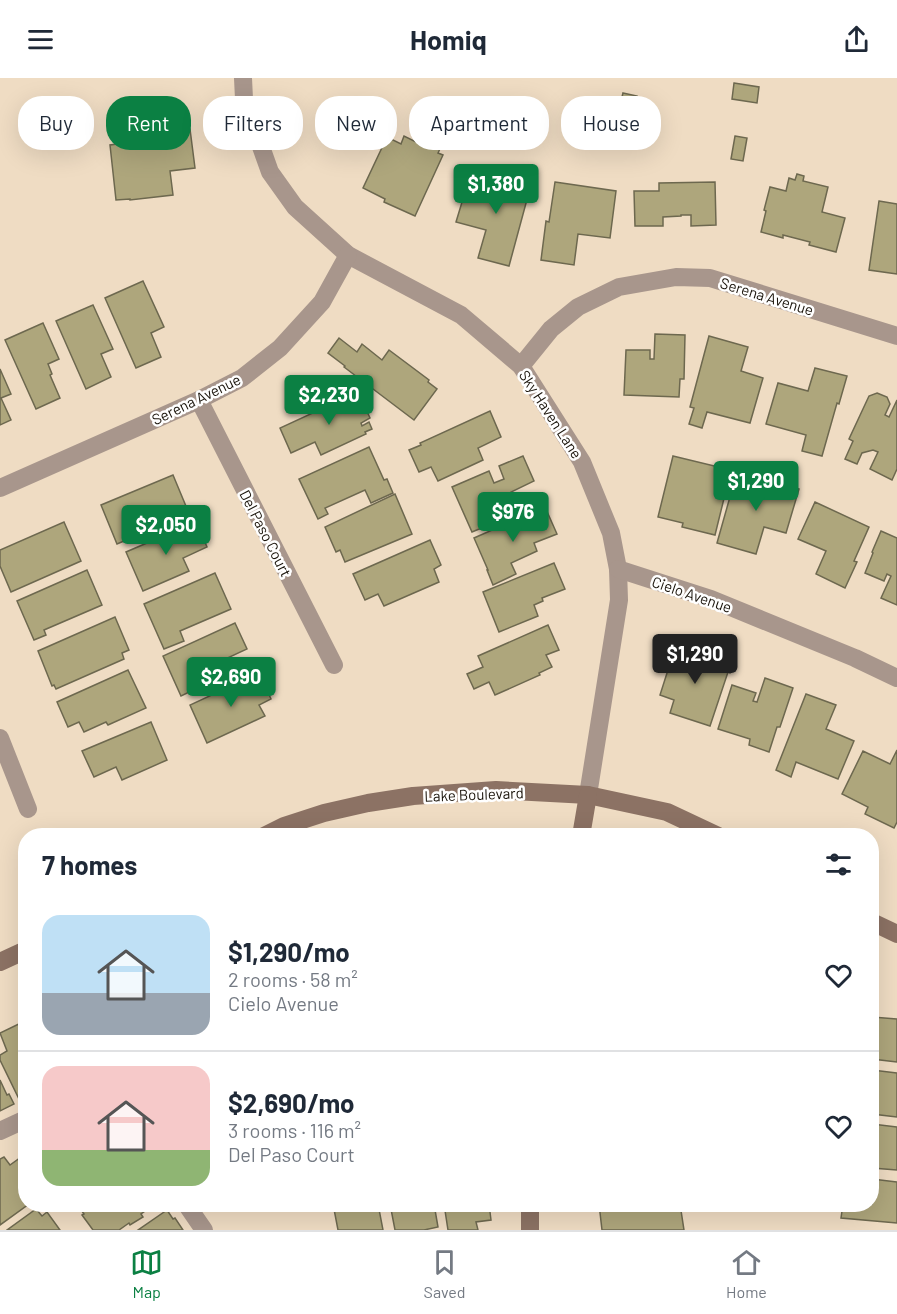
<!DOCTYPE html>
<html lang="en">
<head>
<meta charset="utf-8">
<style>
	body { margin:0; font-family:Barlow,sans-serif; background:#f2f2f3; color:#1f2937; height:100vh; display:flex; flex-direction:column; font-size:22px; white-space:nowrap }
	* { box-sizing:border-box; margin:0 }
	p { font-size:20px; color:#747a83 }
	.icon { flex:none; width:33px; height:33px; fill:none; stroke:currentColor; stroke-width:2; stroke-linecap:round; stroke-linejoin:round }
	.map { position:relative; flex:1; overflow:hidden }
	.panel { position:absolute; left:18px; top:750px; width:861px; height:384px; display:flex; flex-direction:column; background:#fff; border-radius:24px; box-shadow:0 6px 24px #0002 }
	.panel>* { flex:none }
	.guide { position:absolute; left:18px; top:18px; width:861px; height:54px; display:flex; gap:12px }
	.price { position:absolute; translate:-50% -51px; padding:0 14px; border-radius:6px; background:#0b8043; color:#fff; font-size:20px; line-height:39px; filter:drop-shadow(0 2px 3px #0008) }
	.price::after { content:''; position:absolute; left:50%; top:36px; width:18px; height:14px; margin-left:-9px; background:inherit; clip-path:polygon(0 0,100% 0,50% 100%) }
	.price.active { background:#222; color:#fff }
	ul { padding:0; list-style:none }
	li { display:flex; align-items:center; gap:18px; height:150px; padding:0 24px }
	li+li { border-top:2px solid #e0e1e3 }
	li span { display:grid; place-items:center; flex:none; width:168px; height:120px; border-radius:18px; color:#555 }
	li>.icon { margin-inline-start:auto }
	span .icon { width:72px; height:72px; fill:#fffc; stroke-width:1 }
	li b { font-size:26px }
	h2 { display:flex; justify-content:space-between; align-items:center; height:72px; padding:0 24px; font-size:26px }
	.tag { padding:0 21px; border-radius:24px; background:#fff; box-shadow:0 6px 24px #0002; font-size:21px; line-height:54px }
	.tag.active { background:#0b8043; color:#fff }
	header { display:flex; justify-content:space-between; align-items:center; height:78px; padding:0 24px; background:#fff; font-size:27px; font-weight:700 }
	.tab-bar { display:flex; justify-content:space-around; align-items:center; height:84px; border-top:2px solid #e0e1e3; background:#fff; font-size:16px; color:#747a83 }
	.tab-bar a { display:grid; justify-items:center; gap:3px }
	.tab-bar .active { color:#0b8043 }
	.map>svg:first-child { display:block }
	.building { fill:#aea67c; stroke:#6d684f; stroke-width:1.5 }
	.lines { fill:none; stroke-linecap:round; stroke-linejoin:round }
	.street { stroke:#a8968c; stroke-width:18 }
	.secondary { stroke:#8c7264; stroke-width:18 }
	.labels { text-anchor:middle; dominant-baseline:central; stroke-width:5; stroke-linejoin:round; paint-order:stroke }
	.street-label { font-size:15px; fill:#19130a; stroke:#fff }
</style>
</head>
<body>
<header><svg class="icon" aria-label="menu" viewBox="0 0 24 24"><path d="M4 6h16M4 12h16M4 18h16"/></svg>Homiq<svg class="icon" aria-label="share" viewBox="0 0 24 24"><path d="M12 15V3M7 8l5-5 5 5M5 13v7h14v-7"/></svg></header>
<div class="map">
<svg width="897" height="1152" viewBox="0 0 897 1152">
	<rect width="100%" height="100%" fill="#efdcc3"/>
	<g class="building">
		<polygon points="734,5 759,9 757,25 732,21"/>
		<polygon points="623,15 637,18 633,34 619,31"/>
		<polygon points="423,48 446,58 438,75 443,77 415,138 384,124 385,121 363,110 387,59 401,66 404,58 416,64"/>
		<polygon points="190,51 195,90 170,93 173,117 130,122 130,121 116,122 110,67 125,65 124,61"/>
		<polygon points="735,58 747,60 743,83 731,81"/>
		<polygon points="507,96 532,103 509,188 478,180 486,152 456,144 469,101 503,111"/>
		<polygon points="797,96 804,98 803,103 828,109 822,134 845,140 836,174 809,167 810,164 783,157 783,160 761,154 766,133 764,132 770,109 786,113 789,100 795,102"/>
		<polygon points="555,104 616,113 610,160 578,156 574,187 541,182 546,143 549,144"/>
		<polygon points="715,104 716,147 691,148 691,137 681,137 681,138 663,139 663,148 635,148 634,113 659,113 659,105"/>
		<polygon points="879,123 897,126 897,196 869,192"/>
		<polygon points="143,203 164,249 151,255 161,279 136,290 105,220"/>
		<polygon points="93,227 113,271 101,276 111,299 86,311 56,243"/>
		<polygon points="43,245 59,281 48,286 52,296 50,297 60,320 36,331 5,262"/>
		<polygon points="655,256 685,257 684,301 680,301 679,319 624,317 626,272 650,272 650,281 654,281"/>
		<polygon points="709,258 748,269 741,293 763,300 750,345 707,334 702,350 689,346 694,330 690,329"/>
		<polygon points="339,260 357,274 362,266 382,282 389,272 429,302 428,304 437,311 414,342 344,289 345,288 328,275"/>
		<polygon points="815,290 847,298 839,326 837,325 822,378 802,373 806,357 766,346 778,305 808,313"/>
		<polygon points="0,291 11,316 1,320 11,342 0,347"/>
		<polygon points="358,314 370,340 361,345 362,348 369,344 372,351 365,354 366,356 321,377 315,364 291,375 280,350"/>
		<polygon points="877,315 887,319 890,326 885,337 889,339 897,322 897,391 892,402 870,391 878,374 873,372 862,375 857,386 845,381 853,363 849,361 869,318"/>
		<polygon points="490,333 501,359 478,370 483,382 438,403 431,389 419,394 409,372 421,367 420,365"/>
		<polygon points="369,369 384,402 387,401 393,415 371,425 365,412 325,430 328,436 318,441 299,401"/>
		<polygon points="523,378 534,403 511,414 516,425 505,430 506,433 482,443 484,449 472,454 452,409 489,393 494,405 504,401 499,388"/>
		<polygon points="673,378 731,392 715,457 682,449 683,445 658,439"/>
		<polygon points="737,394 799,411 786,455 764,449 756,476 717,465"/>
		<polygon points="173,397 188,433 163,443 164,446 117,466 101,427"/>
		<polygon points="395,416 412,456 345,484 340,472 336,474 325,449"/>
		<polygon points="815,424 869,449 854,483 857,484 845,510 816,496 826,473 798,461"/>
		<polygon points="545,429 557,456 534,465 537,473 511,485 516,496 493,507 487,492 488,492 474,460"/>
		<polygon points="64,444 81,483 11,514 0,488 0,472"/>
		<polygon points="196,444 207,469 183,480 189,493 143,513 126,474"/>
		<polygon points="881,453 897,460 897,527 881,520 891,498 887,496 884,503 865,495 873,475 872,474"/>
		<polygon points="430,462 441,487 434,491 439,504 384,528 378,516 365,522 353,496"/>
		<polygon points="554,485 565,511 542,520 543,523 534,527 538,538 499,554 483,514"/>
		<polygon points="87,492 102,527 44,552 46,557 34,562 17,523"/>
		<polygon points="215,495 231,531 180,553 184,563 164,571 144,526"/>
		<polygon points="115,539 129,572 122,575 124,581 56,611 54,607 52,608 38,573"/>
		<polygon points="235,545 247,571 223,582 229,595 181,618 163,578"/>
		<polygon points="548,547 559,572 546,577 552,589 539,595 540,597 495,617 489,604 474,611 467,596 483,589 478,578"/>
		<polygon points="675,570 699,577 700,574 733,585 730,595 728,594 710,648 670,635 674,622 660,617"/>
		<polygon points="128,592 146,630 108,647 106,644 84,654 79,644 68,649 57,624"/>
		<polygon points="259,595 271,621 259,627 265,638 207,665 190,627"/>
		<polygon points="765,600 793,610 780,649 777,649 769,674 749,667 750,661 718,651 732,607 756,615 753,623 757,624"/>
		<polygon points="806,616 836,627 826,651 854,663 838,701 796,684 791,699 776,692"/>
		<polygon points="151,644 167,682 122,702 116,689 94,699 82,673"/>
		<polygon points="897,672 897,744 894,750 865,736 868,729 842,716 863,673 890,686"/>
		<polygon points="872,939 897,941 897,984 872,981"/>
		<polygon points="25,943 26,1018 19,1021 0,982 0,977 7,973 0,955"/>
		<polygon points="872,992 897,995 897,1039 872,1036"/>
		<polygon points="0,1002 7,1017 9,1016 14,1026 0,1033"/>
		<polygon points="872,1046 897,1049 897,1092 872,1090"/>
		<polygon points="24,1077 26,1126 29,1126 0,1147 0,1081 4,1079 10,1087"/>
		<polygon points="872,1101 897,1104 897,1145 841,1140 843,1126 872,1126"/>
		<polygon points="77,1126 155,1126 141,1136 143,1139 130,1147 129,1145 119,1152 93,1152 82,1137 84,1136"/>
		<polygon points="333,1126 378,1126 383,1152 338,1152"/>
		<polygon points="390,1126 434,1126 438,1149 424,1152 395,1152"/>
		<polygon points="444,1126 489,1126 491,1142 476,1144 478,1152 448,1152"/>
		<polygon points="599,1126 680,1126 684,1152 602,1152"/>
		<polygon points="36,1131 42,1138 47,1134 60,1152 7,1152"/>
		<polygon points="167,1132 173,1141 175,1140 183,1152 138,1152"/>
	</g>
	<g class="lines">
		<g class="street">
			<polyline points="243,0 244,21 270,94 295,129 348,177 461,237 521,288 582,384 611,455 618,491 619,522 588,717"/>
			<polyline points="521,288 551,251 578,229 619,209 676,199 710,200 897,258"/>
			<polyline points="199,322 334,587"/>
			<polyline points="0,410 199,322 242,300 280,270 322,224 348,177"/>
			<polyline points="618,491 711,521 855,580 897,600"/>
			<polyline points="0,660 28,731"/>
			<polyline points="0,1053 26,1041"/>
			<polyline points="186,1126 204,1152"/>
		</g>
		<g class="secondary">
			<polyline points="264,758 284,748 324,735 368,725 413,718 496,712 588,717 667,734 718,758"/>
			<polyline points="581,758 588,717"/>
			<polyline points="872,844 897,856"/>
			<polyline points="0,884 26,872"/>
			<polyline points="530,1126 530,1152"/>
		</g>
	</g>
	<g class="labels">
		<g class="street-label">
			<text transform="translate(767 218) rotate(17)">Serena Avenue</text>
			<text transform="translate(196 321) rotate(-26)">Serena Avenue</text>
			<text transform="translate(551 336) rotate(57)">Sky Haven Lane</text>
			<text transform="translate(266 455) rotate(63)">Del Paso Court</text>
			<text transform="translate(692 516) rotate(19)">Cielo Avenue</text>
			<text transform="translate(474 716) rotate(-2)">Lake Boulevard</text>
		</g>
	</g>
</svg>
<b class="price" style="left:496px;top:137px">$1,380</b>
<b class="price" style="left:329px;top:348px">$2,230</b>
<b class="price" style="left:756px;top:434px">$1,290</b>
<b class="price" style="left:513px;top:465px">$976</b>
<b class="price" style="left:166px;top:478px">$2,050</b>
<b class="price active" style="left:695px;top:607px">$1,290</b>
<b class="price" style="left:231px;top:630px">$2,690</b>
<div class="guide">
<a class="tag">Buy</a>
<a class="tag active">Rent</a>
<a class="tag">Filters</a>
<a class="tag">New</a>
<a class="tag">Apartment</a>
<a class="tag">House</a>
</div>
<section class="panel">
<h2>7 homes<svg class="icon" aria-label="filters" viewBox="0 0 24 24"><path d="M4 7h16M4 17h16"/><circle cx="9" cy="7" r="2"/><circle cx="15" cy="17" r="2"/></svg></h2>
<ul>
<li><span style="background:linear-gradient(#bfe0f5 65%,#9aa5b1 0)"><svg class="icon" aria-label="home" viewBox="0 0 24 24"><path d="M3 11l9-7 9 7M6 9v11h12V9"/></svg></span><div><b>$1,290/mo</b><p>2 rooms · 58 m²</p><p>Cielo Avenue</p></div><svg class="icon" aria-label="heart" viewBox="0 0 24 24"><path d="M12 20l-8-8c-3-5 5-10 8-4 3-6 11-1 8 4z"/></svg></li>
<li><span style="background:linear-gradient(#f6c9c9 70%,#8fb573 0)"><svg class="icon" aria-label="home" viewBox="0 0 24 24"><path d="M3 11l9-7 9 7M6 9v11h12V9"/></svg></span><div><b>$2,690/mo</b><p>3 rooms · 116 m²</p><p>Del Paso Court</p></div><svg class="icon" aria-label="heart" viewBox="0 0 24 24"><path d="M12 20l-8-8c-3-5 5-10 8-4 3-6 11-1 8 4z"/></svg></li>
</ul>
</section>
</div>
<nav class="tab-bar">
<a class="active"><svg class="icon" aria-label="map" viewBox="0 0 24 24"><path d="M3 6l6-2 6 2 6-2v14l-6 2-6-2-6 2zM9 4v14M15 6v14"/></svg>Map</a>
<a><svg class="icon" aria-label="saved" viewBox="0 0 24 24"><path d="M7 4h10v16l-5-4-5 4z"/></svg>Saved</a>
<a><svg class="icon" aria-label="home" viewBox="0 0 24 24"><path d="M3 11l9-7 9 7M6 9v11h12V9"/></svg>Home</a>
</nav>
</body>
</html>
